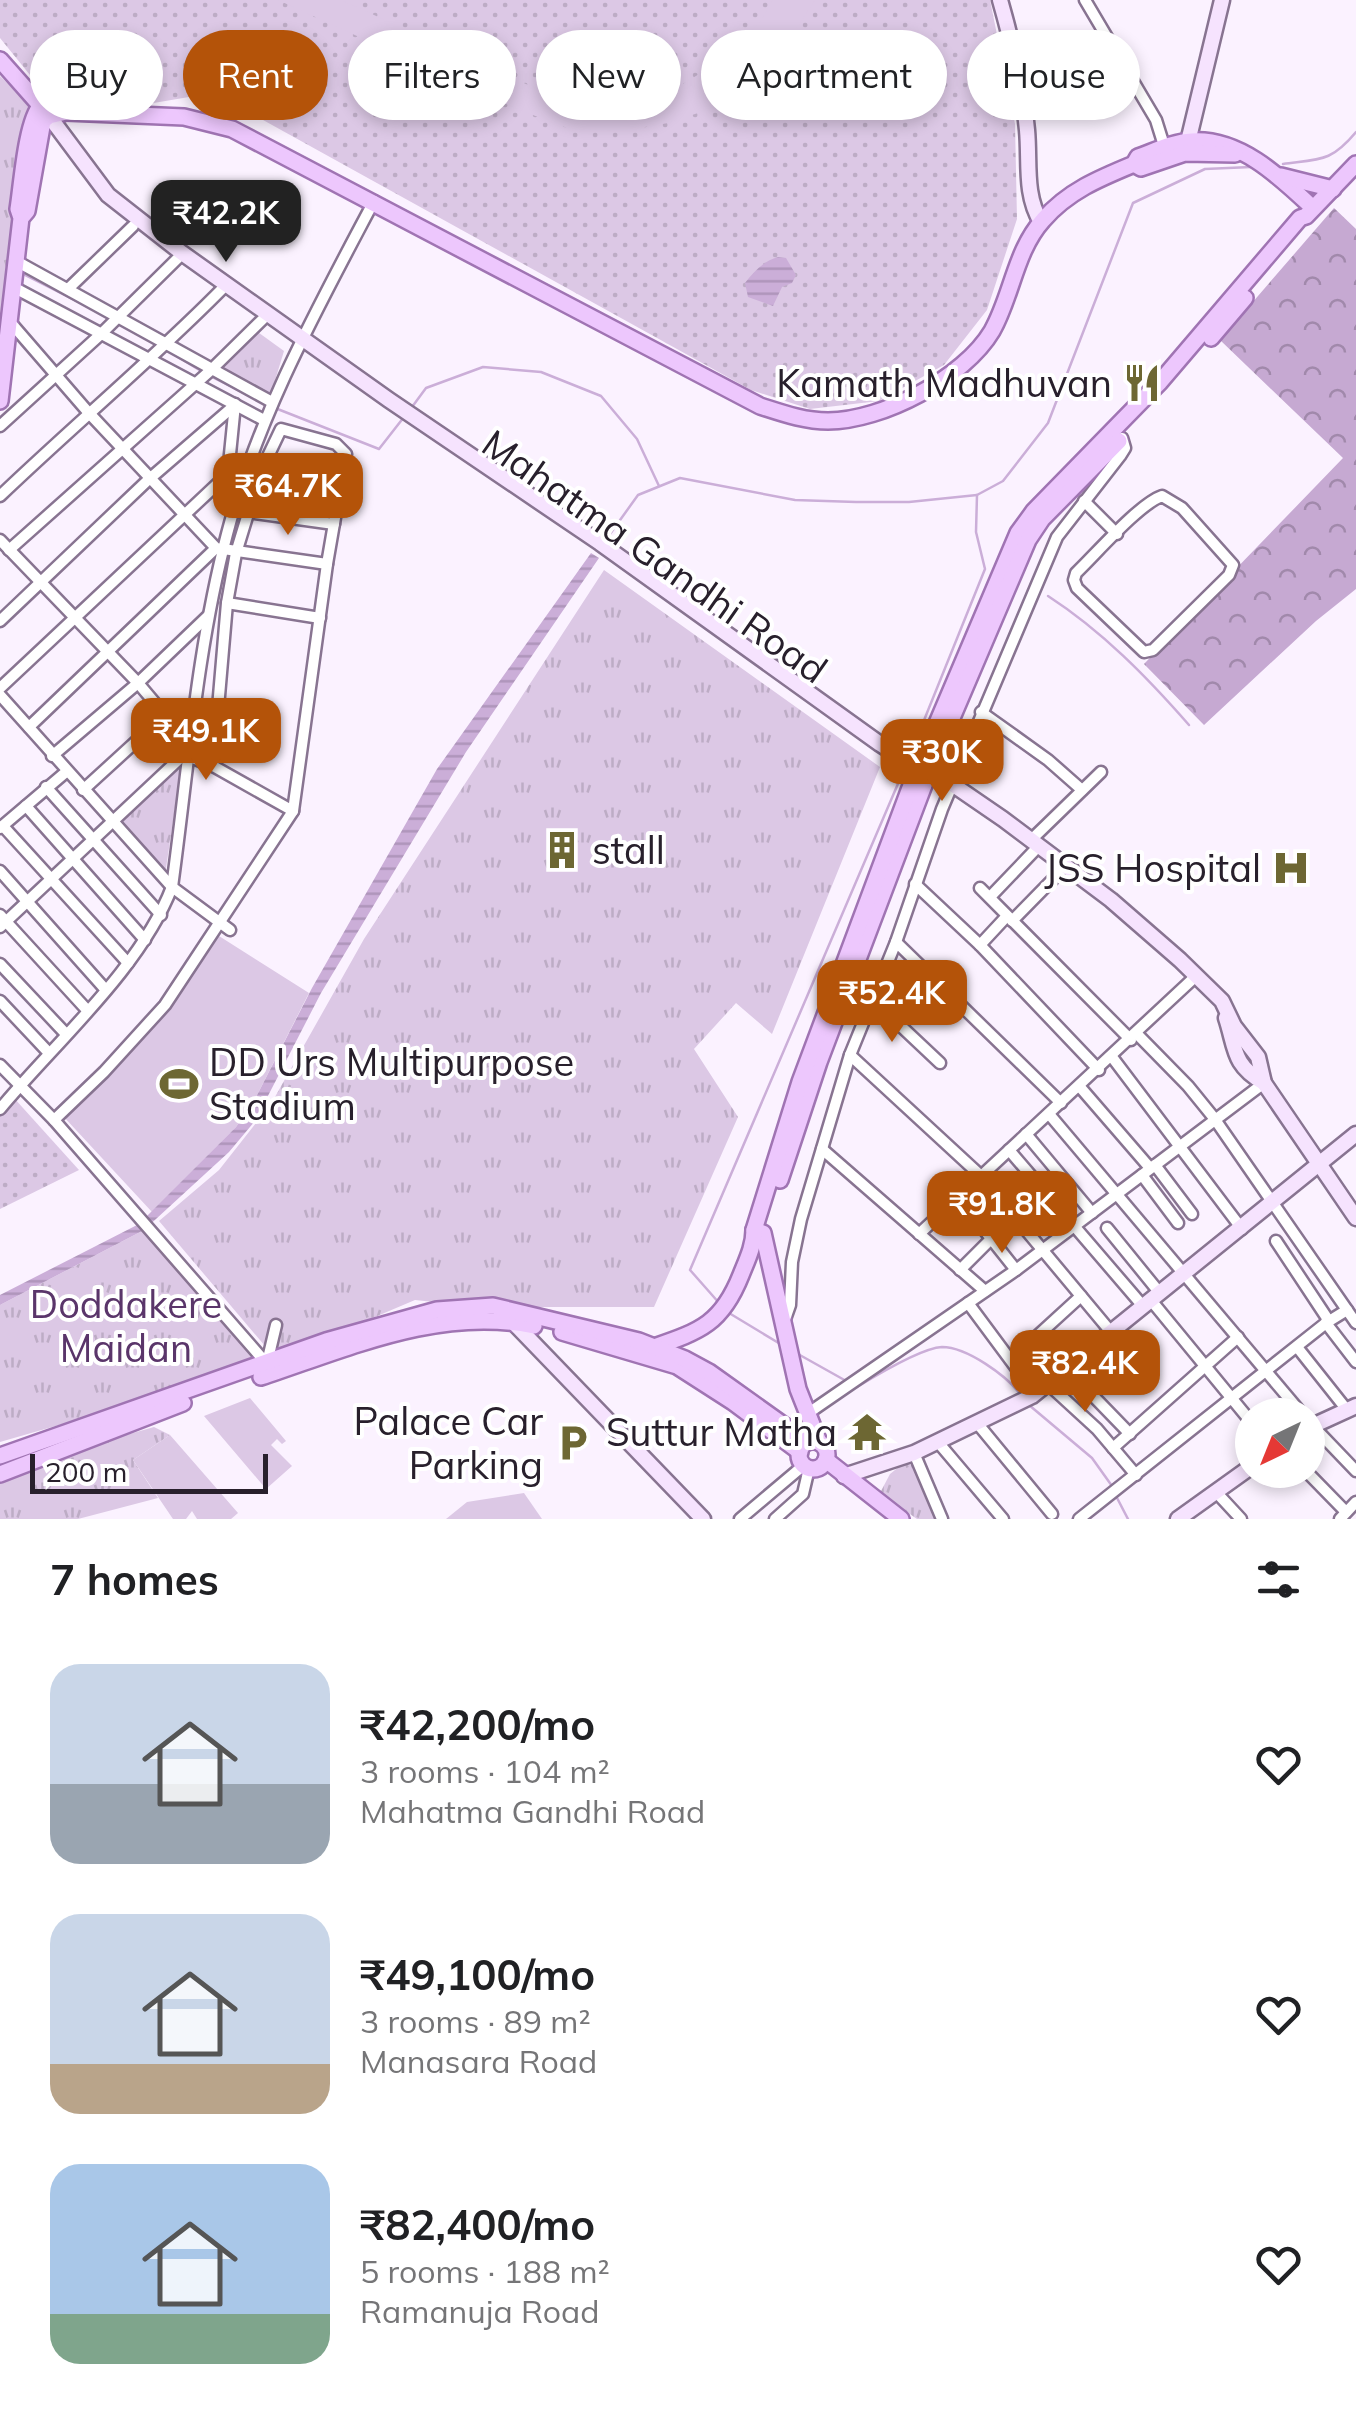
<!DOCTYPE html>
<html lang="en">
<head>
<meta charset="utf-8">
<style>
	body { margin:0; font-family:Mulish,sans-serif; background:#f2f2f2; color:#202124; height:100vh; display:flex; flex-direction:column; font-size:38px; white-space:nowrap }
	* { box-sizing:border-box; margin:0 }
	p { font-size:32px; color:#757577 }
	.icon { flex:none; width:55px; height:55px; fill:none; stroke:currentColor; stroke-width:2; stroke-linecap:round; stroke-linejoin:round }
	.map { position:relative; height:1519px; overflow:hidden }
	.details { display:flex; flex-direction:column; background:#fff; flex:1 }
	.details>* { flex:none }
	.hud { position:absolute; left:30px; top:30px; width:1298px; height:90px; display:flex; gap:20px }
	.needle { width:65px; rotate:223deg }
	.buttons { position:absolute; left:1235px; top:1398px; display:grid; gap:20px }
	.buttons a { display:grid; place-items:center; width:90px; height:90px; border-radius:50%; background:#fff; box-shadow:0 5px 15px #0003; font-size:50px }
	.scale { position:absolute; left:30px; bottom:25px; width:238px; box-sizing:border-box; padding-left:10px; border:5px solid #28202c; border-top:0; font-size:28px; line-height:35px; white-space:nowrap; color:#28202c; -webkit-text-stroke:8px #fff; paint-order:stroke }
	.price { position:absolute; translate:-50% -85px; padding:0 22px; border-radius:20px; background:#b45309; color:#fff; font-size:32px; line-height:65px; filter:drop-shadow(0 2px 5px #0008) }
	.price::after { content:''; position:absolute; left:50%; top:60px; width:30px; height:22px; margin-left:-15px; background:inherit; clip-path:polygon(0 0,100% 0,50% 100%) }
	.price.on { background:#222; color:#fff }
	ul { padding:0; list-style:none }
	li { display:flex; align-items:center; gap:30px; height:250px; padding:0 50px }
	li span { display:grid; place-items:center; flex:none; width:280px; height:200px; border-radius:30px; color:#555 }
	li>.icon { margin-inline-start:auto }
	span .icon { width:120px; height:120px; fill:#fffc; stroke-width:1 }
	li b { font-size:42px }
	h2 { display:flex; justify-content:space-between; align-items:center; height:120px; padding:0 50px; font-size:42px }
	.chip { padding:0 35px; border-radius:45px; background:#fff; box-shadow:0 5px 15px #0003; font-size:35px; line-height:90px }
	.chip.on { background:#b45309; color:#fff }
	.map>svg:first-child { display:block }
	.grass { fill:url(#grass-dots) }
	.forest { fill:url(#forest-crowns) }
	.park { fill:url(#park-tufts) }
	.garden { fill:#dcc8e5 }
	.water { fill:url(#water-rules) }
	.lines { fill:none; stroke-linecap:round; stroke-linejoin:round }
	.stream { stroke:#cbaed8; stroke-width:2.5 }
	.street-casing { stroke:#887491; stroke-width:15 }
	.secondary-casing { stroke:#887491; stroke-width:19 }
	.primary-casing { stroke:#a074b3; stroke-width:20 }
	.street { stroke:#fff; stroke-width:10 }
	.secondary { stroke:#f6e3fe; stroke-width:14 }
	.primary { stroke:#edc7fd; stroke-width:15 }
	.primary-bridge-casing { stroke:#a074b3; stroke-width:20; stroke-linecap:butt }
	.primary-bridge { stroke:#edc7fd; stroke-width:15 }
	.labels { text-anchor:middle; dominant-baseline:central; stroke-width:8; stroke-linejoin:round; paint-order:stroke }
	.poi-label { font-size:38px; fill:#28202c; stroke:#fff; text-anchor:end }
	.street-label { font-size:38px; fill:#28202c; stroke:#fff }
	.park-label { font-size:38px; fill:#5a356a; stroke:#fff }
</style>
</head>
<body>
<div class="map">
<svg width="1356" height="1519" viewBox="0 0 1356 1519">
	<defs>
		<pattern id="grass-dots" width="8" height="8" patternUnits="userSpaceOnUse" patternTransform="scale(2.5)"><rect width="8" height="8" fill="#dcc8e5"/><path d="M2 2h.1M6 6h.1" fill="none" stroke="#bdacc5" stroke-width="1.8" stroke-linecap="round"/></pattern>
		<pattern id="forest-crowns" width="20" height="18" patternUnits="userSpaceOnUse" patternTransform="scale(2.5)"><rect width="20" height="18" fill="#c6a9d2"/><path d="M2 6a3 3 0 1 1 6 0M12 15a3 3 0 1 1 6 0" fill="none" stroke="#a189ab"/></pattern>
		<pattern id="park-tufts" width="24" height="20" patternUnits="userSpaceOnUse" patternTransform="scale(2.5)"><rect width="24" height="20" fill="#dcc8e5"/><path d="M3 7l-1-3M5 7V3M7 7l1-3M15 17l-1-3M17 17v-4M19 17l1-3" fill="none" stroke="#bdacc5"/></pattern>
		<pattern id="water-rules" width="6" height="5" patternUnits="userSpaceOnUse" patternTransform="scale(2.5)"><rect width="6" height="5" fill="#cbaed8"/><path d="M0 2.5h6" fill="none" stroke="#ae95ba"/></pattern>
	</defs>
	<rect width="100%" height="100%" fill="#fbf2ff"/>
	<g class="grass">
		<polygon points="0,0 990,0 1015,124 1017,219 987,310 944,365 879,401 810,409 751,390 252,114 189,97 124,108 51,101 0,38"/>
		<polygon points="14,1098 79,1170 0,1209 0,1116"/>
	</g>
	<polygon class="forest" points="1334,208 1356,229 1356,589 1316,621 1204,725 1144,664 1343,458 1220,340"/>
	<g class="park">
		<polygon points="0,76 30,105 0,316"/>
		<polygon points="255,330 284,351 270,397 216,367"/>
		<polygon points="604,570 880,767 772,1034 736,1003 694,1049 738,1117 654,1307 481,1307 415,1300 276,1359 159,1221 219,1170 271,1104 364,939"/>
		<polygon points="181,767 165,875 116,821"/>
		<polygon points="144,1230 254,1354 256,1361 253,1369 0,1442 0,1305"/>
		<polygon points="154,1427 170,1435 133,1460 158,1498 78,1519 0,1519 0,1471"/>
		<polygon points="905,1462 913,1466 936,1519 917,1519 880,1493 890,1474"/>
	</g>
	<g class="garden">
		<polygon points="278,0 341,0 526,84 577,104 602,105 643,100 681,85 724,59 759,23 773,0 815,0 771,67 719,106 668,123 622,131 570,129 517,109"/>
		<polygon points="219,936 309,993 254,1101 236,1127 152,1212 63,1116 171,1007"/>
		<polygon points="250,1398 286,1441 282,1444 277,1439 271,1445 292,1466 266,1489 204,1416"/>
		<polygon points="170,1435 238,1513 231,1519 197,1519 192,1511 186,1519 173,1519 133,1460"/>
		<polygon points="524,1493 542,1519 446,1519 467,1502"/>
	</g>
	<g class="water">
		<path d="M778,257L786,258L796,275L792,283L782,287L773,306L748,297L745,283C754,271 764,261 778,257Z"/>
		<polygon points="591,553 599,558 466,752 321,993 255,1121 229,1152 144,1230 0,1305 0,1295 139,1224 236,1127 254,1101 312,988 437,769"/>
	</g>
	<g class="lines">
		<g class="stream">
			<path d="M1283,164C1321,159 1331,162 1356,132"/>
			<polyline points="19,272 110,318"/>
			<polyline points="165,349 201,371"/>
			<polyline points="212,377 268,405"/>
			<polyline points="412,407 426,388 483,367 541,372 601,396 637,439 659,486"/>
			<polyline points="275,408 379,449 404,417"/>
			<polyline points="605,541 638,495 680,478 795,500 856,502 909,502 977,495 1003,481 1048,423 1133,203 1205,169 1251,167"/>
			<path d="M1048,596C1102,631 1147,677 1189,725"/>
			<polyline points="910,755 985,569 976,532 977,495"/>
			<polyline points="720,1304 690,1270 900,779"/>
			<polyline points="729,1313 782,1345"/>
			<polyline points="798,1354 848,1382"/>
			<path d="M854,1386L857,1387C875,1376 922,1348 942,1347C967,1347 1007,1376 1021,1395"/>
			<polyline points="1029,1405 1092,1458 1112,1486"/>
			<polyline points="1115,1494 1128,1519"/>
		</g>
		<g class="street-casing">
			<g id="street">
				<polyline points="1085,0 1156,120 1166,152"/>
				<polyline points="16,261 272,402"/>
				<polyline points="13,287 264,420"/>
				<polyline points="68,289 133,226"/>
				<polyline points="11,323 88,412 216,548 327,564"/>
				<polyline points="0,426 101,334 178,258"/>
				<polyline points="261,471 339,485"/>
				<path d="M0,496C73,426 151,361 222,289"/>
				<path d="M1162,496L1182,508L1233,565L1229,575L1153,650L1144,652L1077,588L1074,580L1076,573C1096,554 1139,504 1162,496Z"/>
				<polyline points="1084,501 1117,534"/>
				<polyline points="248,512 334,524"/>
				<polyline points="0,540 138,683 192,747 0,927"/>
				<polyline points="9,550 211,370 263,319"/>
				<polyline points="227,603 320,618"/>
				<polyline points="0,621 147,481 235,405"/>
				<polyline points="0,688 228,474 235,404"/>
				<polyline points="0,695 172,887 230,930"/>
				<polyline points="981,712 1048,760 1082,790"/>
				<polyline points="29,727 216,548"/>
				<polyline points="52,756 138,683 208,616"/>
				<polyline points="190,757 213,766 293,811"/>
				<polyline points="46,787 161,915"/>
				<polyline points="83,790 165,715"/>
				<polyline points="26,806 145,940"/>
				<polyline points="3,826 128,963"/>
				<polyline points="0,828 66,772"/>
				<polyline points="1031,840 1101,772"/>
				<polyline points="0,871 105,989"/>
				<polyline points="915,884 980,945 1099,1070"/>
				<polyline points="980,888 1131,1040"/>
				<polyline points="990,897 1034,851"/>
				<polyline points="0,915 87,1010"/>
				<polyline points="1012,921 1061,871"/>
				<polyline points="896,942 1061,1103"/>
				<polyline points="980,945 1007,916"/>
				<polyline points="0,964 66,1034"/>
				<polyline points="871,998 940,1063"/>
				<polyline points="0,1001 49,1053"/>
				<polyline points="1137,1034 1188,1086 1214,1118 1356,1323"/>
				<polyline points="850,1055 980,1175 1111,1332"/>
				<polyline points="1112,1057 1242,1229"/>
				<polyline points="0,1065 54,1120 267,1364"/>
				<polyline points="1080,1087 1150,1168"/>
				<path d="M0,1109C56,1042 141,968 172,887C188,770 197,648 227,534C258,415 317,309 374,201"/>
				<polyline points="1049,1114 1303,1415"/>
				<polyline points="54,1120 104,1072 165,1005 293,811 327,564 346,454 336,444 281,429 261,471 236,553 227,603 213,766"/>
				<polyline points="1026,1134 1092,1213"/>
				<polyline points="822,1149 985,1291"/>
				<polyline points="1009,1150 1142,1305"/>
				<polyline points="1155,1165 1192,1214"/>
				<polyline points="1142,1175 1178,1223"/>
				<polyline points="958,1197 1016,1270"/>
				<polyline points="1107,1228 1159,1292"/>
				<polyline points="919,1234 1196,976"/>
				<polyline points="1276,1241 1327,1318 1326,1323 1356,1362"/>
				<polyline points="960,1270 1015,1215"/>
				<polyline points="1150,1299 1252,1423"/>
				<polyline points="968,1303 1017,1369 1032,1396"/>
				<polyline points="784,1322 790,1305 792,1262 801,1219 850,1055 896,942 942,809 1057,537 1120,456 1125,448 1122,438"/>
				<polyline points="1297,1347 1347,1410"/>
				<polyline points="1011,1360 1081,1296"/>
				<polyline points="267,1363 276,1325"/>
				<polyline points="1067,1369 1130,1434"/>
				<polyline points="1048,1384 1097,1429 1136,1475"/>
				<polyline points="807,1414 1016,1270 1264,1083"/>
				<polyline points="1308,1421 1356,1471"/>
				<polyline points="977,1423 1052,1514"/>
				<polyline points="937,1441 1003,1519"/>
				<polyline points="1113,1448 1238,1337"/>
				<polyline points="914,1453 942,1519"/>
				<polyline points="1305,1470 1346,1512"/>
				<polyline points="1216,1492 1241,1519"/>
				<polyline points="740,1519 804,1465"/>
				<polyline points="775,1519 803,1494 809,1468"/>
				<polyline points="1079,1519 1326,1323 1347,1310"/>
				<polyline points="1340,1519 1356,1502"/>
			</g>
		</g>
		<g class="secondary-casing">
			<g id="secondary">
				<path d="M1000,0C1012,42 1023,87 1027,130C1030,162 1024,194 1041,222"/>
				<polyline points="49,116 108,195 182,253 389,400 600,543 880,744 917,768 952,784 1003,819 1111,900 1180,960 1222,1001 1234,1026 1258,1057 1264,1083 1356,1218"/>
				<polyline points="1186,150 1222,0"/>
				<path d="M1226,1018C1236,1048 1232,1065 1264,1083"/>
				<polyline points="513,1322 703,1519"/>
				<polyline points="1308,1428 1356,1406"/>
				<polyline points="844,1476 914,1453 1032,1396 1356,1134"/>
				<polyline points="1178,1519 1252,1466"/>
			</g>
		</g>
		<g class="primary-casing">
			<g id="primary">
				<polyline points="0,60 47,113"/>
				<path d="M66,112L184,117L232,129L760,406C782,413 804,421 828,421C882,421 964,378 992,331C1012,296 1015,251 1043,220C1068,191 1100,178 1134,164L1138,157C1155,151 1173,142 1192,141C1240,138 1280,177 1313,208"/>
				<polyline points="1134,164 1141,168 1185,153 1235,154"/>
				<polyline points="1281,176 1333,189"/>
				<polyline points="1211,338 1245,298"/>
				<path d="M0,401L21,218L18,209C22,184 26,122 41,105L66,112L49,116L43,121L27,211L21,218"/>
				<polyline points="921,761 1018,533 1034,511 1160,382 1300,218 1306,216 1356,164"/>
				<polyline points="931,767 1028,540 1042,519 1119,441"/>
				<polyline points="780,1180 819,1062 924,785"/>
				<polyline points="754,1230 763,1233 798,1389 819,1442"/>
				<polyline points="562,1332 677,1366 733,1402 800,1452"/>
				<path d="M654,1347C701,1331 722,1323 741,1275C747,1260 754,1246 754,1230L800,1082L913,780"/>
				<path d="M261,1377C349,1348 441,1306 534,1326"/>
				<circle cx="813" cy="1455" r="14"/>
				<polyline points="0,1456 326,1341 437,1310 493,1306 639,1341 685,1359 709,1372 807,1442"/>
				<polyline points="826,1460 901,1519"/>
				<polyline points="0,1474 183,1403"/>
			</g>
		</g>
		<use href="#street" class="street"/>
		<use href="#secondary" class="secondary"/>
		<use href="#primary" class="primary"/>
		<g class="primary-bridge-casing">
			<g id="primary-bridge">
				<polyline points="913,780 921,761"/>
				<polyline points="924,785 931,767"/>
			</g>
		</g>
		<use href="#primary-bridge" class="primary-bridge"/>
	</g>
	<defs>
		<g id="restaurant-bare" transform="scale(3)"><path d="M-5-6h1v4h1v-4h1v4h1v-4h1v5L-1.5 .5V6h-2V.5L-5-1ZM5-6V6H3V1.5H1.5Q1.5-4 5-6Z" fill="#6d6733" stroke="#fff" stroke-width="2.5" paint-order="stroke"/></g>
		<g id="building-bare" transform="scale(3)"><path d="M-4-6H4V6H1V3H-1V6H-4ZM-2.5-4.3h1.7v1.8h-1.7ZM.8-4.3h1.7v1.8H.8ZM-2.5-1h1.7V.8h-1.7ZM.8-1h1.7V.8H.8Z" fill="#6d6733" stroke="#fff" stroke-width="2.5" paint-order="stroke"/></g>
		<g id="hospital-bare" transform="scale(3)"><path d="M-5-5h3v3.5h4V-5h3V5h-3V1.5h-4V5h-3Z" fill="#6d6733" stroke="#fff" stroke-width="2.5" paint-order="stroke"/></g>
		<g id="stadium-bare" transform="scale(3)"><path d="M0-5a6.5 5 0 1 0 0 10a6.5 5 0 1 0 0-10ZM-3.5-1.8h7v3.6h-7Z" fill="#6d6733" stroke="#fff" stroke-width="2.5" paint-order="stroke"/></g>
		<g id="temple-bare" transform="scale(3)"><path d="M0-6L5-2H3V0L6.5 2.5H4V6H1.5V3h-3V6H-4V2.5H-6.5L-3 0V-2H-5Z" fill="#6d6733" stroke="#fff" stroke-width="2.5" paint-order="stroke"/></g>
		<g id="parking-bare" transform="scale(3)"><path d="M-3.5-5.5H1a3.5 3.5 0 0 1 0 7H-1V5.5H-3.5ZM-1-3.4V-.6H.8a1.4 1.4 0 0 0 0-2.8Z" fill="#6d6733" stroke="#fff" stroke-width="2.5" paint-order="stroke"/></g>
	</defs>
	<g fill-rule="evenodd">
		<use href="#restaurant-bare" x="1142" y="383"/>
		<use href="#building-bare" x="562" y="850"/>
		<use href="#hospital-bare" x="1291" y="868"/>
		<use href="#stadium-bare" x="179" y="1084"/>
		<use href="#temple-bare" x="867" y="1432"/>
		<use href="#parking-bare" x="573" y="1443"/>
	</g>
	<g class="labels">
		<g class="poi-label">
			<text x="1112" y="383">Kamath Madhuvan</text>
			<text x="592" y="850" text-anchor="start">stall</text>
			<text x="1261" y="868">JSS Hospital</text>
			<text x="209" y="1062" text-anchor="start">DD Urs Multipurpose<tspan x="209" dy="44">Stadium</tspan></text>
			<text x="543" y="1421">Palace Car<tspan x="543" dy="44">Parking</tspan></text>
			<text x="837" y="1432">Suttur Matha</text>
		</g>
		<g class="street-label">
			<text transform="translate(655 556) rotate(35)">Mahatma Gandhi Road</text>
		</g>
		<g class="park-label">
			<text x="126" y="1304">Doddakere<tspan x="126" dy="44">Maidan</tspan></text>
		</g>
	</g>
</svg>
<div class="buttons">
<a><svg class="needle" viewBox="-14 -14 28 28"><path d="M0-13l5 13h-10z" fill="#e53935"/><path d="M0 13l5-13h-10z" fill="#757577"/></svg></a>
</div>
<div class="scale">200 m</div>
<b class="price on" style="left:226px;top:265px">₹42.2K</b>
<b class="price" style="left:288px;top:538px">₹64.7K</b>
<b class="price" style="left:206px;top:783px">₹49.1K</b>
<b class="price" style="left:942px;top:804px">₹30K</b>
<b class="price" style="left:892px;top:1045px">₹52.4K</b>
<b class="price" style="left:1002px;top:1256px">₹91.8K</b>
<b class="price" style="left:1085px;top:1415px">₹82.4K</b>
<div class="hud">
<a class="chip">Buy</a>
<a class="chip on">Rent</a>
<a class="chip">Filters</a>
<a class="chip">New</a>
<a class="chip">Apartment</a>
<a class="chip">House</a>
</div>
</div>
<section class="details">
<h2>7 homes<svg class="icon" aria-label="filters" viewBox="0 0 24 24"><path d="M4 7h16M4 17h16"/><circle cx="9" cy="7" r="2"/><circle cx="15" cy="17" r="2"/></svg></h2>
<ul>
<li><span style="background:linear-gradient(#c9d6e8 60%,#9aa5b1 0)"><svg class="icon" aria-label="home" viewBox="0 0 24 24"><path d="M3 11l9-7 9 7M6 9v11h12V9"/></svg></span><div><b>₹42,200/mo</b><p>3 rooms · 104 m²</p><p>Mahatma Gandhi Road</p></div><svg class="icon" aria-label="heart" viewBox="0 0 24 24"><path d="M12 20l-8-8c-3-5 5-10 8-4 3-6 11-1 8 4z"/></svg></li>
<li><span style="background:linear-gradient(#c9d6e8 75%,#b9a48a 0)"><svg class="icon" aria-label="home" viewBox="0 0 24 24"><path d="M3 11l9-7 9 7M6 9v11h12V9"/></svg></span><div><b>₹49,100/mo</b><p>3 rooms · 89 m²</p><p>Manasara Road</p></div><svg class="icon" aria-label="heart" viewBox="0 0 24 24"><path d="M12 20l-8-8c-3-5 5-10 8-4 3-6 11-1 8 4z"/></svg></li>
<li><span style="background:linear-gradient(#a9c7e8 75%,#7fa58c 0)"><svg class="icon" aria-label="home" viewBox="0 0 24 24"><path d="M3 11l9-7 9 7M6 9v11h12V9"/></svg></span><div><b>₹82,400/mo</b><p>5 rooms · 188 m²</p><p>Ramanuja Road</p></div><svg class="icon" aria-label="heart" viewBox="0 0 24 24"><path d="M12 20l-8-8c-3-5 5-10 8-4 3-6 11-1 8 4z"/></svg></li>
</ul>
</section>
</body>
</html>
